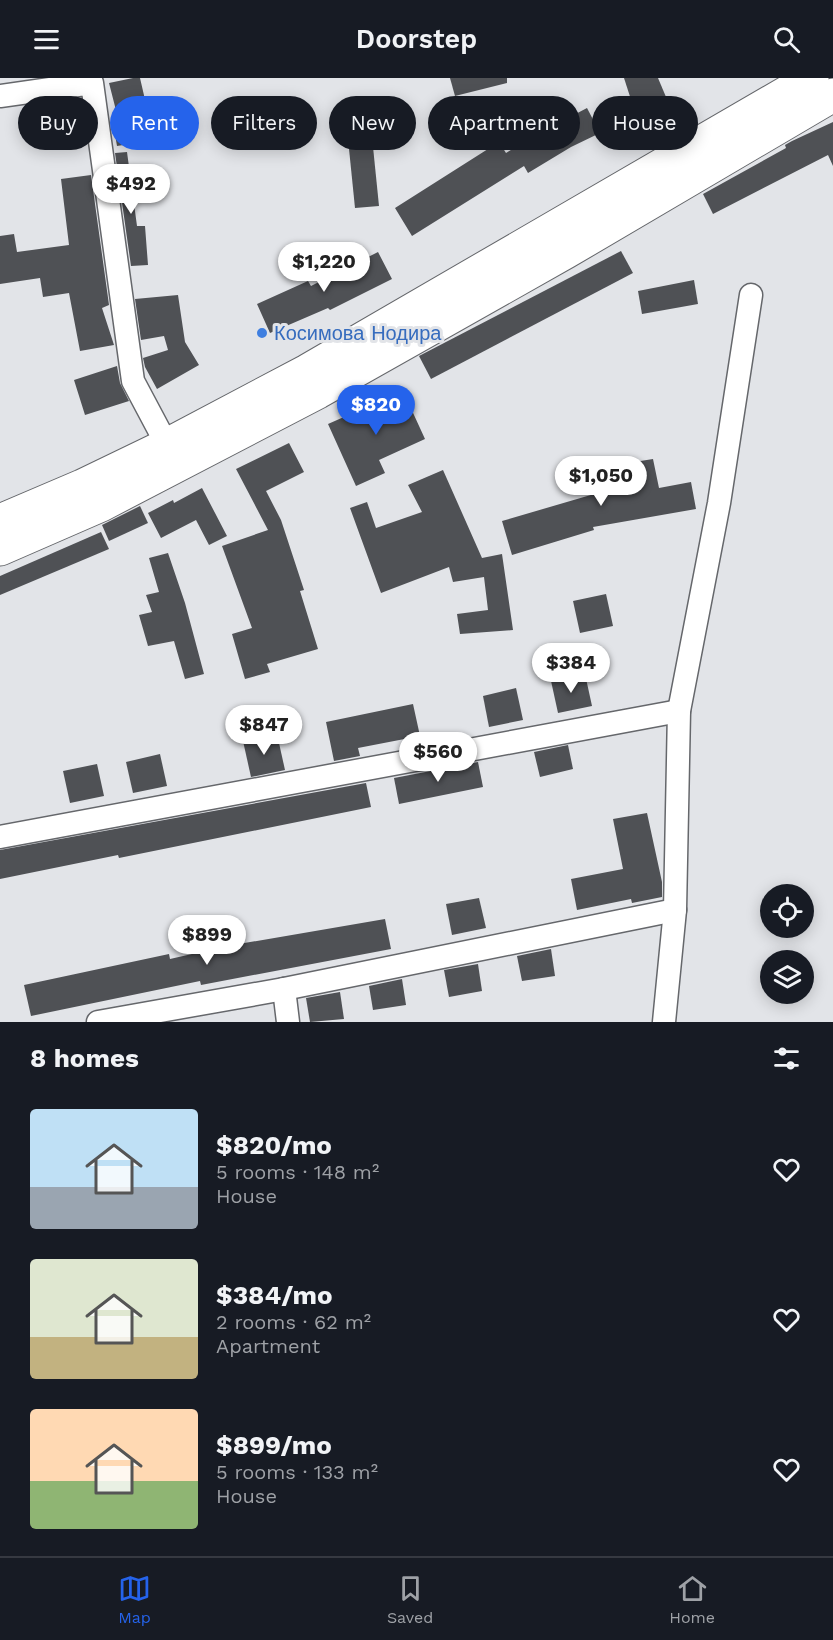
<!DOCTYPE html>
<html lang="en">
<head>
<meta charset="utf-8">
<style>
	body { margin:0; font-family:"Work Sans",sans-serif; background:#20242c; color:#f1f3f6; height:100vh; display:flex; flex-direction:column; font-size:22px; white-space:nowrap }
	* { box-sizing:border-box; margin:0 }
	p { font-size:20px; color:#9ea1a6 }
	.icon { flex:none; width:33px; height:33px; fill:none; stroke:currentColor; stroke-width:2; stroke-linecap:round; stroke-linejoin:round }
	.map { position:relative; height:944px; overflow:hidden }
	.panel { display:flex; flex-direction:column; background:#171b24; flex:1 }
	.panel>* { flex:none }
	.hud { position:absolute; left:18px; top:18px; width:798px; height:54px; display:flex; gap:12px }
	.controls { position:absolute; left:760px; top:806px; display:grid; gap:12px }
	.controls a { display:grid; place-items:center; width:54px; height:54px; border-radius:50%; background:#171b24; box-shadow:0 3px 15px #0003; font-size:30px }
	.price { position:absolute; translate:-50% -51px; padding:0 14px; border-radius:21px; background:#fff; color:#222; font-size:20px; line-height:39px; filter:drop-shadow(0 2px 3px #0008) }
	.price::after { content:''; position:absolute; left:50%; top:36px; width:18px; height:14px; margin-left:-9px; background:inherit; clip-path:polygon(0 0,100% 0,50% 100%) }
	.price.selected { background:#2563eb; color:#fff }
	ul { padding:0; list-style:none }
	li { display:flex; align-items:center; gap:18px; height:150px; padding:0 30px }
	li span { display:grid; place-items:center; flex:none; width:168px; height:120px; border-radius:6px; color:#555 }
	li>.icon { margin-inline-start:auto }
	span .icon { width:72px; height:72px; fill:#fffc; stroke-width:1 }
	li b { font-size:26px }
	h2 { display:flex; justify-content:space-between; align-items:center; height:72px; padding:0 30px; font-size:26px }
	.tag { padding:0 21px; border-radius:27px; background:#171b24; box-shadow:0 3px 15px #0003; font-size:21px; line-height:54px }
	.tag.selected { background:#2563eb; color:#fff }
	header { display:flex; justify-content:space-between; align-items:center; height:78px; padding:0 30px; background:#171b24; font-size:27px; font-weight:600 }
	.dock { display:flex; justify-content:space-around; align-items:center; height:84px; border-top:2px solid #363941; background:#171b24; font-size:16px; color:#9ea1a6 }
	.dock a { display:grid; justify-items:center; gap:3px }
	.dock .selected { color:#2563eb }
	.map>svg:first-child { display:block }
	.building { fill:#4f5155 }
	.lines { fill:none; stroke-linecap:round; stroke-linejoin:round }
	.street-casing { stroke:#65676b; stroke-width:25 }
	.primary-casing { stroke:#65676b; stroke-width:35 }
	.street { stroke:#fff; stroke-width:22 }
	.primary { stroke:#fff; stroke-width:33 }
	.shop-dot { fill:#3f7fe0; stroke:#e2e4e8; stroke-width:2 }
	.labels { text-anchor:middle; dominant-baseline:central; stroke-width:6; stroke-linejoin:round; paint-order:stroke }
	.shop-label { font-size:20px; fill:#366cbe; stroke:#e2e4e8; text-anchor:start }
</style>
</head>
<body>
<header><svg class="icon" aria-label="menu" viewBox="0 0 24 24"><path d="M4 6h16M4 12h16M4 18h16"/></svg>Doorstep<svg class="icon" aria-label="search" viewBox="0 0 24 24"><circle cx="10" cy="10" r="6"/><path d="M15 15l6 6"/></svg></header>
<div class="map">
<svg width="833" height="944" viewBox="0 0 833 944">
	<rect width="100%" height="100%" fill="#e2e4e8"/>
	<g class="building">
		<polygon points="133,0 140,0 149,39 162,37 166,60 117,68 113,45 119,44 109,5"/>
		<polygon points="450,0 507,0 507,5 455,18"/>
		<polygon points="624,0 658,0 666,19 635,34"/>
		<polygon points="587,30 600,55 571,69 528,95 524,88 412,158 395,130 499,64 506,75 567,38 568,40"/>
		<polygon points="833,44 833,88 828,77 713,136 703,116 786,70 785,67 792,63"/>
		<polygon points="372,59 379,128 355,130 348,61"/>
		<polygon points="127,74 137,148 145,148 148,187 131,188 115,75"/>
		<polygon points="91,97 109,227 102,230 114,267 80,273 69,215 43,219 40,200 0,206 0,158 14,156 17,174 69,167 61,101"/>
		<polygon points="621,173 633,195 431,301 419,278"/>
		<polygon points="378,174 392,201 330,232 328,230 270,255 257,226 308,203 311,208"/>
		<polygon points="694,202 698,226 642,236 638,213"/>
		<polygon points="178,217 185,264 199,287 157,311 145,289 143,280 168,272 164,258 141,262 135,221"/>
		<polygon points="117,288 120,305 129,323 85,337 74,302"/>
		<polygon points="403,313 425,361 379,382 385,395 356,408 328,346"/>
		<polygon points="289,365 304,394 266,413 281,442 304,512 300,513 318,571 267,586 270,594 245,601 232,556 252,550 222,468 268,452 236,391"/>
		<polygon points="653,381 659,410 691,404 696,431 593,449 594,452 512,477 502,443 601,414 597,390"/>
		<polygon points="443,392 482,480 502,476 513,552 460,556 457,536 488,532 484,499 453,504 449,489 381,515 350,430 367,424 376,450 422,434 408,407"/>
		<polygon points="202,410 227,458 209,467 196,442 161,460 148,435 173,422 174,425"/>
		<polygon points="140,428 148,445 109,463 102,447"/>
		<polygon points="101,454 109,471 0,517 0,498"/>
		<polygon points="168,475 185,525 204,596 185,601 174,563 148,568 139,537 152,534 146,517 159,514 149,480"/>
		<polygon points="606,516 613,548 580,555 573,523"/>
		<polygon points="585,596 592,628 558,635 551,603"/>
		<polygon points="516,610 523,642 489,649 483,618"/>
		<polygon points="413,626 420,658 358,670 360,678 334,683 326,644"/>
		<polygon points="277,656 285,692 251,699 243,663"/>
		<polygon points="568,667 573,691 540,699 534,674"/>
		<polygon points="160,676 167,708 133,715 126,684"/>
		<polygon points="478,684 483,709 399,726 394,700"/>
		<polygon points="97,686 104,718 70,725 63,693"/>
		<polygon points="366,705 371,729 119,780 118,777 0,801 0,772"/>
		<polygon points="647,735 662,804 662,819 632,825 631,821 577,832 571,801 623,791 613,741"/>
		<polygon points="479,820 486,850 452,857 446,826"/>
		<polygon points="385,841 391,871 201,907 200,903 31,938 24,907 169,876 170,881 227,868"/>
		<polygon points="551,871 555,898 522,903 517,878"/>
		<polygon points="478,886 482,913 449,919 444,892"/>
		<polygon points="402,901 406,927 373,932 369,908"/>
		<polygon points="340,914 344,941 310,944 306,920"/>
	</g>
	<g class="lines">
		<g class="street-casing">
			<g id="street">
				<polyline points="0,18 92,5 133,303 167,367"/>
				<polyline points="0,759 679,633"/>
				<polyline points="284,911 288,944"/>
				<polyline points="98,944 284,911 675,832"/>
				<polyline points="664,944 675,832 679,633 719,425 751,217"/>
			</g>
		</g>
		<g class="primary-casing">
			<g id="primary">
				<polyline points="0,443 82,408 167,367 307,293 812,0"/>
				<polyline points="0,471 101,427 318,314 566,174 833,17"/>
			</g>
		</g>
		<use href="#street" class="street"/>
		<use href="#primary" class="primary"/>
	</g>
	<circle class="shop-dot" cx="262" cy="255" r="6"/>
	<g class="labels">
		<g class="shop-label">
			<text x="274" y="255">Косимова Нодира</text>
		</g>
	</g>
</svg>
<div class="controls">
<a><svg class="icon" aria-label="locate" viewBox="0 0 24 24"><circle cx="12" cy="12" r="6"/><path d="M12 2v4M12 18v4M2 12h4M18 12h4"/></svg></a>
<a><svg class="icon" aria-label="layers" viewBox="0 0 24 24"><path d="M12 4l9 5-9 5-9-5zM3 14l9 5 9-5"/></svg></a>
</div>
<b class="price" style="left:131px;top:137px">$492</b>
<b class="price" style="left:324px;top:215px">$1,220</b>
<b class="price selected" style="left:376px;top:358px">$820</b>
<b class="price" style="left:601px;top:429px">$1,050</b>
<b class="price" style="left:571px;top:616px">$384</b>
<b class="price" style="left:264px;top:678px">$847</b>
<b class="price" style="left:438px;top:705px">$560</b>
<b class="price" style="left:207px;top:888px">$899</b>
<div class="hud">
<a class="tag">Buy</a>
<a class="tag selected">Rent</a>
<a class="tag">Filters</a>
<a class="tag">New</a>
<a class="tag">Apartment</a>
<a class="tag">House</a>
</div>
</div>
<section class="panel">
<h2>8 homes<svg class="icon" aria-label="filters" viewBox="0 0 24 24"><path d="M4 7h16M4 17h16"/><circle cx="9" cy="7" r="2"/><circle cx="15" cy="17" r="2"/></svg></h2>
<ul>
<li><span style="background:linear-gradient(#bfe0f5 65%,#9aa5b1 0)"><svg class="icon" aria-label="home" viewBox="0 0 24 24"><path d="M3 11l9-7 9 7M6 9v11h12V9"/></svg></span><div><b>$820/mo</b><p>5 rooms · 148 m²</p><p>House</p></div><svg class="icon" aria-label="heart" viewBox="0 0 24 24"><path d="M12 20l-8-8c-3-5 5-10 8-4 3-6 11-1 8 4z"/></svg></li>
<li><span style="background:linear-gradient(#dfe7d0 65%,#c2b280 0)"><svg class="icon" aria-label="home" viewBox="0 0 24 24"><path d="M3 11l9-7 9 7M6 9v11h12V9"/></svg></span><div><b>$384/mo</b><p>2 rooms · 62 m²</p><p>Apartment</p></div><svg class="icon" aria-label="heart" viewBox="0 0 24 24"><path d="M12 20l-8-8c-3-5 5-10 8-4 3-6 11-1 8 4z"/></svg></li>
<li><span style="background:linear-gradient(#ffd9b3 60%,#8fb573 0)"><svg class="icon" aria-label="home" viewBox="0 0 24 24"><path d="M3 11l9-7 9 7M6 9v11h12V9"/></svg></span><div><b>$899/mo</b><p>5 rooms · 133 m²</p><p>House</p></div><svg class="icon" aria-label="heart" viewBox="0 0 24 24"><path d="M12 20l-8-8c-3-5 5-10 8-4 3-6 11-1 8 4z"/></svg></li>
</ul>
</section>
<nav class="dock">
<a class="selected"><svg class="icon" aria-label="map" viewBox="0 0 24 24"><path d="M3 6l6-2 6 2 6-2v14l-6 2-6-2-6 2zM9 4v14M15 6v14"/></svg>Map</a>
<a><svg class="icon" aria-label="saved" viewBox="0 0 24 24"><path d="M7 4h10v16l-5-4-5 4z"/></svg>Saved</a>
<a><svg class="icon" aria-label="home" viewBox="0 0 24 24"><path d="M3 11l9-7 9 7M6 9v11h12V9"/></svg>Home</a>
</nav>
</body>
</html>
